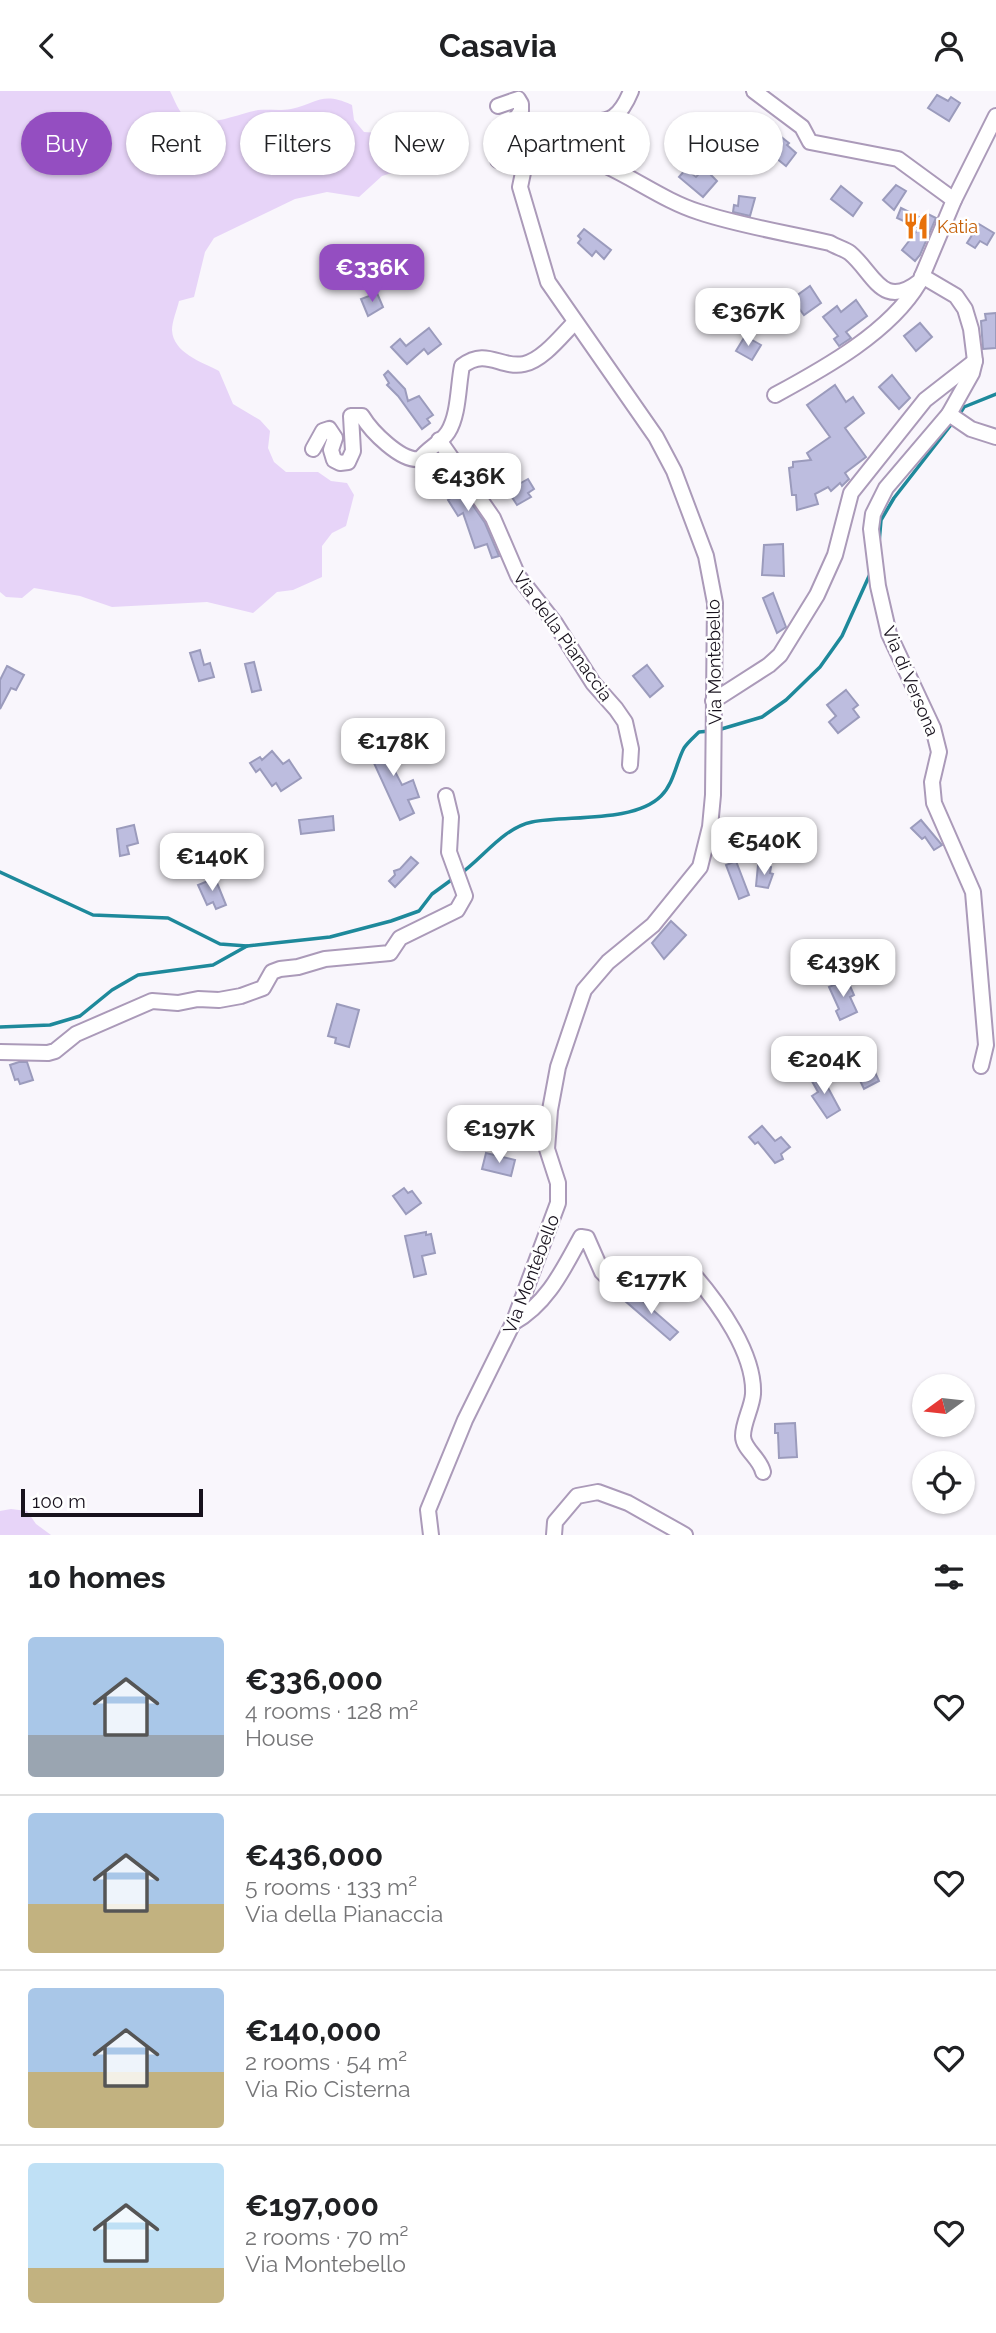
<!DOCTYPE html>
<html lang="en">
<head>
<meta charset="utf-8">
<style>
	body { margin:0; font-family:Raleway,sans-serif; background:#f6f6f6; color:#202124; height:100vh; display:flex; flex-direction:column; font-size:26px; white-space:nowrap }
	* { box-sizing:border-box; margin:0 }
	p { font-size:23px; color:#757577 }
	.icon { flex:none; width:38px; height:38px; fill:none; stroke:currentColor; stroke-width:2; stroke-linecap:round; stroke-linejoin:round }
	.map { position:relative; height:1444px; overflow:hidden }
	.panel { display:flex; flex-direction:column; background:#fff; flex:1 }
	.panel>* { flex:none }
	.guide { position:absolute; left:21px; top:21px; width:956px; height:63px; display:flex; gap:14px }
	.needle { width:46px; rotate:255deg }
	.buttons { position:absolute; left:912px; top:1283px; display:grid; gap:14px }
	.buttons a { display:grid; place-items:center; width:63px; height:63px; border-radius:50%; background:#fff; box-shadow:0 2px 5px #0004; font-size:35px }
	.scale { position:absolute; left:21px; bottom:18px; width:182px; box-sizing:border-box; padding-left:7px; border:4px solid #17111c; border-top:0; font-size:19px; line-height:24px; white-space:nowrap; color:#17111c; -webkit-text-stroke:5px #fff; paint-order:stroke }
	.price { position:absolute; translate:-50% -60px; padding:0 16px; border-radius:14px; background:#fff; color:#222; font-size:23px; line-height:46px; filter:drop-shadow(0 2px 4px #0008) }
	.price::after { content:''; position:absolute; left:50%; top:42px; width:21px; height:16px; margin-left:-10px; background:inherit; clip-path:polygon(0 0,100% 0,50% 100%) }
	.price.on { background:#944ec1; color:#fff }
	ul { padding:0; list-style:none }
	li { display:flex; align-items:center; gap:21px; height:175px; padding:0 28px }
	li+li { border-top:2px solid #e0e0e0 }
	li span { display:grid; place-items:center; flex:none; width:196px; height:140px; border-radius:7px; color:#555 }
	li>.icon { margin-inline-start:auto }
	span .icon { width:84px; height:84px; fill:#fffc; stroke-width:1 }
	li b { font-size:30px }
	h2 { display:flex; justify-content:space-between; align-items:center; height:84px; padding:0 28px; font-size:30px }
	.chip { padding:0 24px; border-radius:32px; background:#fff; box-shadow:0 2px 5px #0004; font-size:24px; line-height:63px }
	.chip.on { background:#944ec1; color:#fff }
	header { display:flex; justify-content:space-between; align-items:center; height:91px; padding:0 28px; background:#fff; font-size:32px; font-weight:700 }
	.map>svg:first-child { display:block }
	.green { fill:#e7d4f8 }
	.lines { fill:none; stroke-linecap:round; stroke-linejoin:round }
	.stream { stroke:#1e899b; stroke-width:3.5 }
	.building { fill:#bdbddf; stroke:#9b9bbc; stroke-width:2 }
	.minor-casing { stroke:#ab9ab9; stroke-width:18 }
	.minor { stroke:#fff; stroke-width:14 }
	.labels { text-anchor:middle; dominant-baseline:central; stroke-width:5; stroke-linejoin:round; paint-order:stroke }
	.food-label { font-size:18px; fill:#c56008; stroke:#fff; text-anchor:start }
	.street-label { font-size:18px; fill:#17111c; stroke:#fff }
</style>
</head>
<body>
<header><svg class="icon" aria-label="back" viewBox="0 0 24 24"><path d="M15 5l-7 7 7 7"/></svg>Casavia<svg class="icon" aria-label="person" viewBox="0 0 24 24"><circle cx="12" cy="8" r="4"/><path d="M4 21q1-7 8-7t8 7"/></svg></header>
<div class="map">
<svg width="996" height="1444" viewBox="0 0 996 1444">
	<rect width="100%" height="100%" fill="#f9f6fc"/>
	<g class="green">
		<path d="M0,0H170C173,6 176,14 180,20C195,43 236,23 258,19C268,18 280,20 291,18C318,12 322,0 352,14L354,29L364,41L379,42L393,50L398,64V80L382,85L359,106L327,101L295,108L214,147L205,161L194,206L179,210C177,219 172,230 172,239C173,262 202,271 219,280L233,313L260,329L270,340L268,357L274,371L286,381H318L331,390L347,392L354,404L346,435L332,442L322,455V486L293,499L277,501L253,522L207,511L112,516L80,505L34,497L22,507L6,506L0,501Z"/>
		<polygon points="11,1418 27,1420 36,1433 51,1444 0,1444 0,1420"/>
	</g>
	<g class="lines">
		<g class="stream">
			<polyline points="959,324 964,316 996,303"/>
			<polyline points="879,452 881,429 894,407 954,330"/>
			<polyline points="718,639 762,626 786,609 820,576 842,545 870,483"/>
			<polyline points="0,781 93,824 168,827 220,853 247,855 330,846 391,830 419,820 432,803 454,787"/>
			<path d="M460,783C483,767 503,737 532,731C568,724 634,732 661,705C674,692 676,672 684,657C688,651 694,646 699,641L710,640"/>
			<polyline points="0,936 50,934 80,925 112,899 138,884 213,874 247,855"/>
		</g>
	</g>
	<g class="building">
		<polygon points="937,4 948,10 951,6 960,12 949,30 928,17"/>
		<polygon points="775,41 789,52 787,54 796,62 786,75 761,55"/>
		<polygon points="717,64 710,83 717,90 703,106 679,86 686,78 696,86"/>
		<polygon points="896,94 906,100 894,119 883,109"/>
		<polygon points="841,95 862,112 853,125 831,108"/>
		<polygon points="739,105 755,107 750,125 733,121 734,114 738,115"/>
		<polygon points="901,117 923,128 926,122 936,127 920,164 915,170 902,159 919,137 897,127"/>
		<polygon points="979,133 994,142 987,154 980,150 975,157 967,152"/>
		<polygon points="584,138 611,159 604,168 596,160 592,165 578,152 581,148 578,145"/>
		<polygon points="810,195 821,212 804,224 792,208"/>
		<polygon points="377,202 383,216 368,225 361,208"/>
		<polygon points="856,209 867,225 846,241 851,247 839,255 834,248 838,245 823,226 837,215 841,221"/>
		<polygon points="996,222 996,257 983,258 981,230 986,229 985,223"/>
		<polygon points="920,232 932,246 916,260 904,245"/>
		<polygon points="429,237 441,253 428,263 424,258 407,273 391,256 400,248 406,255"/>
		<polygon points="745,245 761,254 752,269 736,260"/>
		<polygon points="388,280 405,298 408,310 419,305 433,324 427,328 430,332 422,338 398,305 387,294 389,292 384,284"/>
		<polygon points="892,284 910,307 899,318 879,296"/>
		<polygon points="835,294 846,311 853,306 864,322 845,337 866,366 845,382 849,388 842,395 840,392 831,400 828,396 815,403 818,413 797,419 796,404 792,404 789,377 793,376 793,371 811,369 807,362 830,346 807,314"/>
		<polygon points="445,374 485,432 499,465 492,467 487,453 475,457 463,422 458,425 448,409 452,406 437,379"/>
		<polygon points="515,388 519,393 528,388 534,398 528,402 531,406 517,414 504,394"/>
		<polygon points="783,453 784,485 762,484 764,454"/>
		<polygon points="773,502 786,536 777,542 763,507"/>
		<polygon points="200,559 204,574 210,572 214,586 199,590 190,562"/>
		<polygon points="254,571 261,599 252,601 245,573"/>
		<polygon points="647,574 663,595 650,606 633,585"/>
		<polygon points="7,575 24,584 16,599 11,597 0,618 0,589"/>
		<polygon points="846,599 858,614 853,618 859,626 838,642 829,631 836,625 827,614"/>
		<polygon points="391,646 400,661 388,667 402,694 413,689 419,706 408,709 414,722 400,729 368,659"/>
		<polygon points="272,660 283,673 289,669 301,687 281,700 276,692 272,695 260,678 256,681 250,672 260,666 262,669"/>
		<polygon points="333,725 334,739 301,743 299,729"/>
		<polygon points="921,729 942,754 934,759 925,746 922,748 911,737"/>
		<polygon points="134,734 138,752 127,755 129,763 120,765 117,738"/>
		<polygon points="411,766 418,772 395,796 389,790 395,784 394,780 400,778"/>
		<polygon points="736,770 749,804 739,808 726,774"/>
		<polygon points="758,774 771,776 770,782 773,783 768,797 756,795"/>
		<polygon points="215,787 226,814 216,818 213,811 207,814 198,794"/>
		<polygon points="671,830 686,844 664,868 652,852"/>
		<polygon points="847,888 854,904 850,906 857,921 840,929 836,920 839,918 829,896"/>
		<polygon points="337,913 359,919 349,956 335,952 336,947 328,945"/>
		<polygon points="868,966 879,990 864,998 852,973"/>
		<polygon points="19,971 27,971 33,989 20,993 18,988 15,989 10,974"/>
		<polygon points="819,980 840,1019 827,1027 812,1005 818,1001 809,985"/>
		<polygon points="762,1035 775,1050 781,1046 790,1056 781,1063 783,1068 775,1072 758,1051 755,1053 749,1046"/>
		<polygon points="486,1062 515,1069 511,1085 482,1078"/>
		<polygon points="404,1097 408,1102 412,1100 421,1112 406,1123 393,1105"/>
		<polygon points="426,1141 426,1144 431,1143 435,1162 422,1165 426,1183 414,1186 405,1145"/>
		<polygon points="631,1200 678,1241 670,1249 624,1209"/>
		<polygon points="795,1332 797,1366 779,1367 778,1342 775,1342 775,1333"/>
	</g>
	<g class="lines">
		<g class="minor-casing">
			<g id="minor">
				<polyline points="754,0 802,36 810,51 898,68 954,109"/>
				<polyline points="498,15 518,8 521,13 521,20 496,59 498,69 508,69 541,45 569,43 569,62"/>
				<path d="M569,43C592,17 611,49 631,0"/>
				<polyline points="922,185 956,205 965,218 971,238 975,270 972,282 949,323 886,397 873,423 871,438 878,495 889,543 933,637 939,661 932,691 934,712 973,801 986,954 981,975"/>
				<path d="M775,304C825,277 890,241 919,192"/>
				<polyline points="949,323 971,338 996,346"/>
				<polyline points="439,349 493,427 518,485 555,532 593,592 616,618 625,631 631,658 630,674"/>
				<path d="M313,358L323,340L329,338L335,347L331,359L334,369L340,372L348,371L353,360L351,325H362C371,340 401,371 420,368C428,357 441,352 448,341C459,324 458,294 462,275C487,256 500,278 524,273C543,269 562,244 575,231"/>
				<polyline points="713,610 769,574 780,564 817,504 835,464 851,402 925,309 975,270"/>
				<polyline points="0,961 48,962 55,960 76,943 152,910 178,912 198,908 219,909 241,905 263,897 272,881 280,878 298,876 325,868 390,862 400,847 457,819 465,805 449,761 451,726 446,705"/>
				<path d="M513,1232C547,1213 563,1179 581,1146L587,1147L602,1181L610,1189L642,1185L663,1179L694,1184C719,1213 755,1263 753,1303C752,1317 743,1331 743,1345C743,1358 760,1367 763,1381"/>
				<path d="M431,1444L428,1419L465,1329L514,1230L558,1112V1092L547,1058L550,1019L558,976L584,899L608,871L653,834L700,776L710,736L713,704L715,512L706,465L674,380L656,346L548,191L520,96L524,77C538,66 549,59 567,62C614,70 654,107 699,121C741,135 787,142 830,152C836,156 845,158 850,162C874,182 882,220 920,190L954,109L996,25"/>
				<polyline points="554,1444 555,1431 577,1405 598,1401 628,1412 685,1444"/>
			</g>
		</g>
		<use href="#minor" class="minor"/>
	</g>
	<defs>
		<g id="restaurant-bare" transform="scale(2.1)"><path d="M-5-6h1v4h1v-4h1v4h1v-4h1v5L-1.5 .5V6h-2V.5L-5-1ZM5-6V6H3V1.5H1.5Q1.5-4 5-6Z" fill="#e8710a" stroke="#fff" stroke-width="2.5" paint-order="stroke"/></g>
	</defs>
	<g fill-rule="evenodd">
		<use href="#restaurant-bare" x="916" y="135"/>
	</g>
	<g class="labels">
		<g class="food-label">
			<text x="937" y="135">Katia</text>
		</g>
		<g class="street-label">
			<text transform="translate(563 545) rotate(54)">Via della Pianaccia</text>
			<text transform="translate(714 571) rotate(-91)">Via Montebello</text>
			<text transform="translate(911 590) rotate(67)">Via di Versona</text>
			<text transform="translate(531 1183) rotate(-69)">Via Montebello</text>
		</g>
	</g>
</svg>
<div class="buttons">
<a><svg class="needle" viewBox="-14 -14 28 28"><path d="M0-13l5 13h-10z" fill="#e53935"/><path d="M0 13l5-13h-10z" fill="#757577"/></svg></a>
<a><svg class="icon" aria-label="locate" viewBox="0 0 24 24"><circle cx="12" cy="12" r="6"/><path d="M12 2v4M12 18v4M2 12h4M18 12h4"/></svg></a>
</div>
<div class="scale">100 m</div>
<b class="price on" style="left:372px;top:213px">€336K</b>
<b class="price" style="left:748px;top:257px">€367K</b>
<b class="price" style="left:468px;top:422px">€436K</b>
<b class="price" style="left:393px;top:687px">€178K</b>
<b class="price" style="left:764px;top:786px">€540K</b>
<b class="price" style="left:212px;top:802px">€140K</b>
<b class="price" style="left:843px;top:908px">€439K</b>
<b class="price" style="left:824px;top:1005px">€204K</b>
<b class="price" style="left:499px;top:1074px">€197K</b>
<b class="price" style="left:651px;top:1225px">€177K</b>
<div class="guide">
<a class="chip on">Buy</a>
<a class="chip">Rent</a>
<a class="chip">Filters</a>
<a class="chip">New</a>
<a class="chip">Apartment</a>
<a class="chip">House</a>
</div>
</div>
<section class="panel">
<h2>10 homes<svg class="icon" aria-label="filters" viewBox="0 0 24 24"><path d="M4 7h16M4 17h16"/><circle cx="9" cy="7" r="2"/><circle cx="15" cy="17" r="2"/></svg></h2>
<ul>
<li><span style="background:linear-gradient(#a9c7e8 70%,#9aa5b1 0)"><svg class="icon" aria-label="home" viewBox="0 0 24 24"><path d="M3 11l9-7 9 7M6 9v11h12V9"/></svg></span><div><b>€336,000</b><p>4 rooms · 128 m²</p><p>House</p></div><svg class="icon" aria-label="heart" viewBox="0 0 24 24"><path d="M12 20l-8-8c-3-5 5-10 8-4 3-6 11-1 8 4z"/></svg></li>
<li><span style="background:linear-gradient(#a9c7e8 65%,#c2b280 0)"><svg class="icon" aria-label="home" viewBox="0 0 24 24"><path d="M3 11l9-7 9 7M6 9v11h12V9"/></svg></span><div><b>€436,000</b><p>5 rooms · 133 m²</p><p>Via della Pianaccia</p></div><svg class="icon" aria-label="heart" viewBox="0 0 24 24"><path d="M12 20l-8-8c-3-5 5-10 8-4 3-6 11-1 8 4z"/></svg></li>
<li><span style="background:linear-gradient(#a9c7e8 60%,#c2b280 0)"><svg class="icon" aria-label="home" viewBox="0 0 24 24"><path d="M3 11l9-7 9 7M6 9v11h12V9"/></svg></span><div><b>€140,000</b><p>2 rooms · 54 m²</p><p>Via Rio Cisterna</p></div><svg class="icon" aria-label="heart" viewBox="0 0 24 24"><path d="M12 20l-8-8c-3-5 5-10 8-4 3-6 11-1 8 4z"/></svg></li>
<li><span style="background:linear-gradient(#bfe0f5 75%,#c2b280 0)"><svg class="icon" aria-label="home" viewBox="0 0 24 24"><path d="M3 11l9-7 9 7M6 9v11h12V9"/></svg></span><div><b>€197,000</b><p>2 rooms · 70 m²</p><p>Via Montebello</p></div><svg class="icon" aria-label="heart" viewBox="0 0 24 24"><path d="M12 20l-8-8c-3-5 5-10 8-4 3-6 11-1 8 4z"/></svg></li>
</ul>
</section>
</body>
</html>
